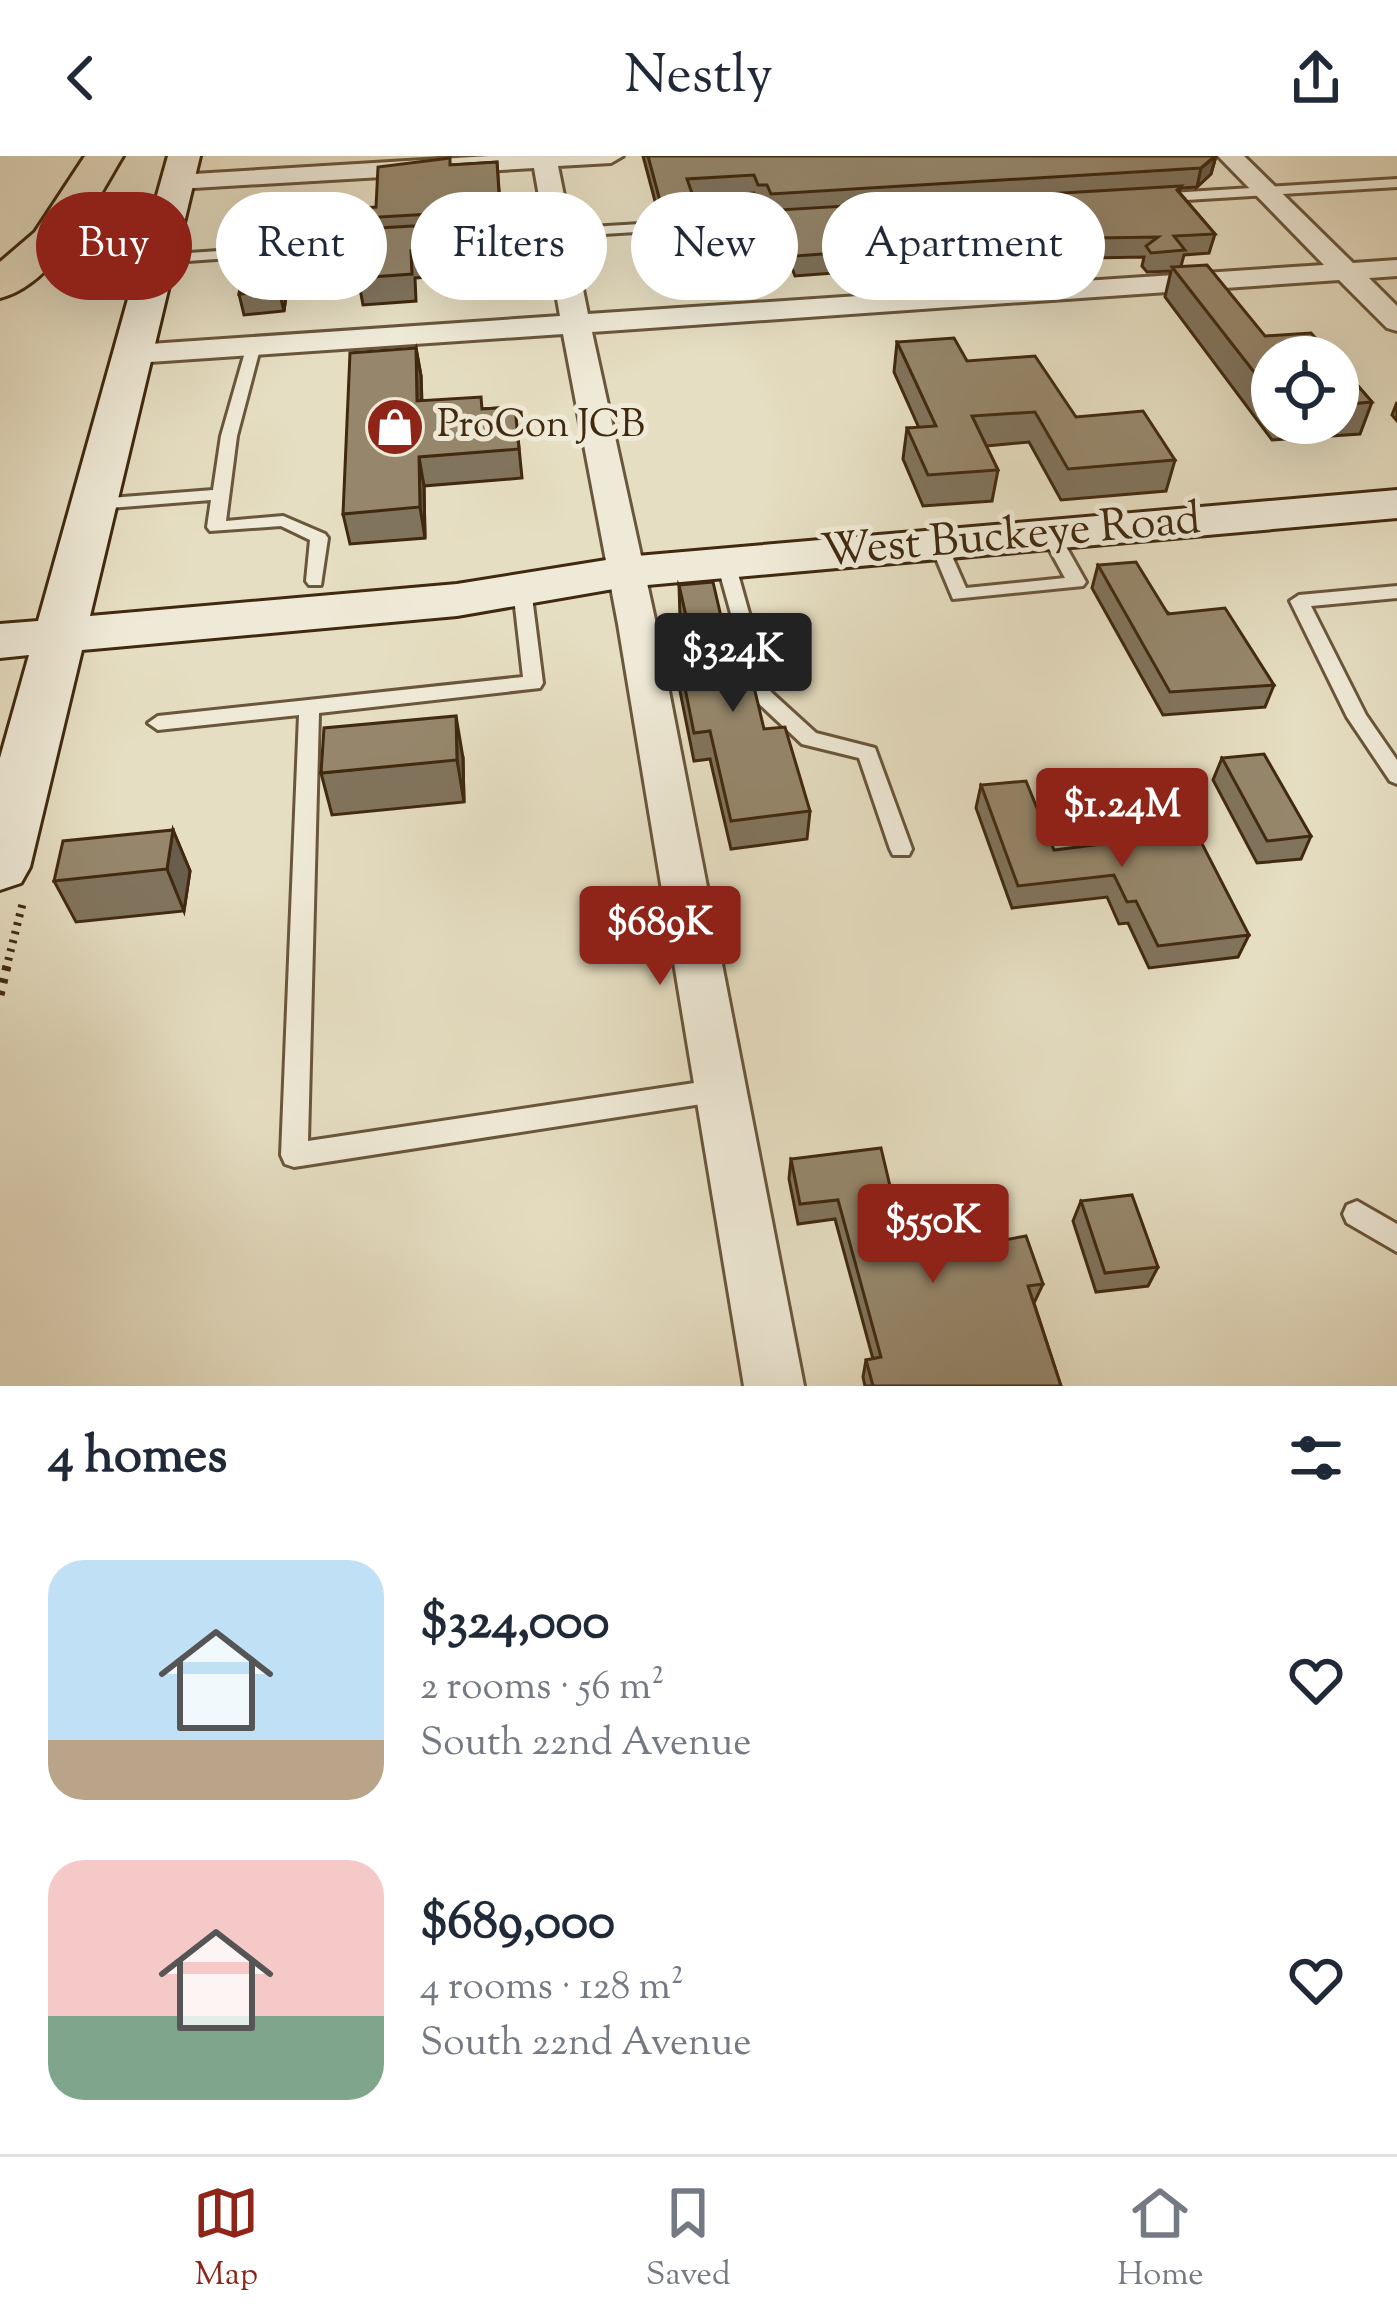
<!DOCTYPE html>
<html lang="en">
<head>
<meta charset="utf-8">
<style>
	body { margin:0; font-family:"Sorts Mill Goudy",serif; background:#f6f6f7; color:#1f2937; height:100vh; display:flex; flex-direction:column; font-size:45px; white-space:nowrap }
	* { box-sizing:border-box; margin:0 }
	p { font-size:39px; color:#747a83 }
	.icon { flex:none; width:66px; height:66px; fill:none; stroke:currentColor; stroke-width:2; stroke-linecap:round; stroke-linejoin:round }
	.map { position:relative; height:1230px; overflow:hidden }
	.side { display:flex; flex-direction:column; background:#fff; flex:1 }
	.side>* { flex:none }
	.guide { position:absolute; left:36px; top:36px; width:1326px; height:108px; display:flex; gap:24px }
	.buttons { position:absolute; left:1251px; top:180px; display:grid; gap:24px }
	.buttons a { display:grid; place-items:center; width:108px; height:108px; border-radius:50%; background:#fff; box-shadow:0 12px 48px #0002; font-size:60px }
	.price { position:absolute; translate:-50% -102px; padding:0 27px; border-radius:12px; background:#8f2418; color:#fff; font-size:39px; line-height:78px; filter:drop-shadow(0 3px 6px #0008) }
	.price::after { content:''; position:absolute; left:50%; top:72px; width:36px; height:27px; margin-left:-18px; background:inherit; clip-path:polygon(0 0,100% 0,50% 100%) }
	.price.active { background:#222; color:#fff }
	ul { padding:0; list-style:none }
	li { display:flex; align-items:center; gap:36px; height:300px; padding:0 48px }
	li span { display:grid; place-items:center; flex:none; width:336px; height:240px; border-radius:36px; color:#555 }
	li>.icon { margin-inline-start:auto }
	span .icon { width:144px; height:144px; fill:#fffc; stroke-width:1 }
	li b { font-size:51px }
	h2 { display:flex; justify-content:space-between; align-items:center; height:144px; padding:0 48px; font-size:51px }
	.pill { padding:0 42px; border-radius:54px; background:#fff; box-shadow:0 12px 48px #0002; font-size:42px; line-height:108px }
	.pill.active { background:#8f2418; color:#fff }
	header { display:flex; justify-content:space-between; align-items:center; height:156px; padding:0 48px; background:#fff; font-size:54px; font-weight:600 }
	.menu { display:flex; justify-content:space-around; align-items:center; height:168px; border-top:3px solid #e0e1e3; background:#fff; font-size:33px; color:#747a83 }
	.menu a { display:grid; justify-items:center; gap:6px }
	.menu .active { color:#8f2418 }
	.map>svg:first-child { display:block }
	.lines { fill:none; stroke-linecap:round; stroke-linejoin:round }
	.service-casing { stroke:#6a563b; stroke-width:6 }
	.minor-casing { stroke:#6a563b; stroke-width:6 }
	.secondary-casing { stroke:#40290e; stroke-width:6 }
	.motorway-casing { stroke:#40290e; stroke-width:6 }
	.path-far1 { stroke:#40290e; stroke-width:8; stroke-dasharray:3 6; stroke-linecap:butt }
	.path { stroke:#40290e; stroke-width:9; stroke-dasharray:4.5 8; stroke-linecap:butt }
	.service { fill:#efead7; fill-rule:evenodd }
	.minor { fill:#efead7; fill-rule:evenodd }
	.secondary { fill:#efead7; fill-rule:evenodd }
	.motorway { fill:#e6dec2; fill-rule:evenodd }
	.wall { fill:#81745d; stroke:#40290e; stroke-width:3 }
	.shaded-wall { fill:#695e4c; stroke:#40290e; stroke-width:3 }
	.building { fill:#96876c; stroke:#40290e; stroke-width:3 }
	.labels { text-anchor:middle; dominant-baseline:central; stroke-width:10; stroke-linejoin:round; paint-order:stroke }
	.far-poi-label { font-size:39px; fill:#40290e; stroke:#efead7; text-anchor:start }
	.street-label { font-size:45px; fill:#40290e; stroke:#efead7 }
</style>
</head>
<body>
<header><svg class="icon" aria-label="back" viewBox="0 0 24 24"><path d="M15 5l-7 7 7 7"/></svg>Nestly<svg class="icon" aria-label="share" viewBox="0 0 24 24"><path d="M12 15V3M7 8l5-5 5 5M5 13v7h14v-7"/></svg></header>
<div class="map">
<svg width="1397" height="1230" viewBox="0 0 1397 1230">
	<rect width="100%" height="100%" fill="#e6dec2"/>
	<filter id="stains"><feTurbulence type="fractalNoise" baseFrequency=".00167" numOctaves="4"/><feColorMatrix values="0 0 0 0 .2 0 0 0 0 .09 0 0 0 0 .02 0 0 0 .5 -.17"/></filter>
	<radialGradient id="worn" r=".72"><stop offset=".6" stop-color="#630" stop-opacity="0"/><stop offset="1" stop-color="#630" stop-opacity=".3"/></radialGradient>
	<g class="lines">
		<g class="service-casing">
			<g id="service">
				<polygon points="1397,23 1397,31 1154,46 1148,42 1154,38"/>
				<polygon points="805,58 811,62 810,65 477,86 470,82 477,78"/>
				<polygon points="386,84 391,85 391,91 159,107 152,103 159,99"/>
				<polygon points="254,185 261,189 237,280 226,365 283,360 325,378 328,382 321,429 309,429 306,425 310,384 281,370 210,375 207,371 211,344 97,353 88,348 97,343 213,334 221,280 247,189"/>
				<polygon points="1050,373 1059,378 1086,426 1083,430 953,443 930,388 939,383 945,384 966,432 1065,422 1041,378"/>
				<polygon points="726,401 735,407 771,536 816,577 875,592 912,693 909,699 893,699 890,693 859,602 802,588 755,544 717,407"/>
				<polygon points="522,427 531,433 543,527 540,532 319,557 308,985 721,923 730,926 734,934 730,942 721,945 294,1011 285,1008 281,999 299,559 158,574 148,567 158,560 523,521 513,433"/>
				<polygon points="1397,430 1397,442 1311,450 1366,559 1397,604 1397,628 1390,625 1347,561 1290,445 1299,439"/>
				<polygon points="1357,1045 1397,1068 1397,1096 1347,1067 1343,1058 1347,1049"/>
			</g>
		</g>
		<g class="minor-casing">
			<polygon id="minor" points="489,0 623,0 611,7 558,10 588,158 1324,109 1218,0 1244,0 1353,107 1397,104 1397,120 1369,122 1397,150 1397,175 1387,172 1339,124 592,176 656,468 804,1230 744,1230 618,468 563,178 135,207 120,198 135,189 560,160 534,12 177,33 165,26 177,19"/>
		</g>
		<g class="secondary-casing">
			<polygon id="secondary" points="168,0 200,0 90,460 457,428 625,401 1397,334 1397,362 625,431 457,460 82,494 30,711 21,727 0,734 0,602 29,499 0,502 0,468 38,465"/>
		</g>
		<g class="motorway-casing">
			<path id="motorway" d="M85,0H123C95,46 56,128 0,142V106L35,76Z"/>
		</g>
		<polyline class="path-far1" points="6,813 23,746"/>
		<polyline class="path" points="0,839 7,810"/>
		<use href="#service" class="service"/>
		<use href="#minor" class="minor"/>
		<use href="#secondary" class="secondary"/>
		<use href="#motorway" class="motorway"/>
	</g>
	<g class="wall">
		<polygon points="643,0 1216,0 1211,18 1197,31 1181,32 1179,36 1215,78 1209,97 1184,99 1181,110 1272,201 1272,267 1338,267 1338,207 1372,246 1360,278 1272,284 1165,141 1171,115 1147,116 1142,110 1144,101 1091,102 1077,83 1009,88 1006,104 795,120 777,74 778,57 770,57 766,48 758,48 754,37 693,41 694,59 714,104 713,125 677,127 664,80 664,63 660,64"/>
		<polygon points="497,6 505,116 415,122 416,145 363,149 358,122 365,73 363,62 376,51 451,9"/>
		<polygon points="255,50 295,68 293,86 287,87 291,103 284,155 244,159 239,138 256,85 252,69"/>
		<polygon points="897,186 967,205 1076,261 1175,304 1166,335 1061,344 1029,286 986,290 998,314 992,345 923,350 903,303 907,272 919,272 894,216"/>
		<polygon points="416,192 421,220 422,245 482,253 515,251 522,322 424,330 425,382 350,388 343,358"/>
		<polygon points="1397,246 1397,265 1392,259"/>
		<polygon points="1098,409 1274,529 1265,551 1163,559 1092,432"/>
		<polygon points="679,429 732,508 764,573 810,655 807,683 731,693 710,603 694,605 671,490 671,462 680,461"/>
		<polygon points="463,602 464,646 332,659 321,617"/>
		<polygon points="1222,602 1311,680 1301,703 1257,707 1213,624"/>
		<polygon points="981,629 1054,694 1249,779 1238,801 1149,812 1128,767 1119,768 1107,741 1012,752 976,652"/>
		<polygon points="173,674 190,715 184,755 76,766 54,725"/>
		<polygon points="791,1003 899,1068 961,1092 1043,1128 1034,1147 1061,1230 865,1230 863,1221 866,1204 873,1203 835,1063 798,1068 789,1023"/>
		<polygon points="1081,1045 1158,1111 1148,1130 1096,1136 1073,1065"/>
	</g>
	<g class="shaded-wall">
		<polygon points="1216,0 1211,18 1197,31 1201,12"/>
		<polygon points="291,48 295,68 293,86 289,66"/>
		<polygon points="286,83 291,103 284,155 279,135"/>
		<polygon points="416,192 421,220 422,275 417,245"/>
		<polygon points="419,301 424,330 425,382 420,351"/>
		<polygon points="456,560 463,602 464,646 457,604"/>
		<polygon points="173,674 190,715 184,755 167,713"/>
	</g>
	<g class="building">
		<polygon points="648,0 1215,0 1201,12 771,38 767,29 758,29 754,19 687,23 694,43 660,45"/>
		<polygon points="450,2 450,9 497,6 500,54 363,62 364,52 376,51 378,11"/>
		<polygon points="1181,30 1177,34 1215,78 1174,80 1185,94 1151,97 1146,90 1158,81 1095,82 1081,64 1000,69 1010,84 796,100 778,54"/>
		<polygon points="291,48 289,66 252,69 255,50"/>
		<polygon points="699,59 714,104 677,107 664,61"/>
		<polygon points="501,65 502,90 411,95 412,118 358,122 361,73"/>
		<polygon points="286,83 279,135 239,138 249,86"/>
		<polygon points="1207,109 1265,180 1311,177 1333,201 1272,201 1272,239 1172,111"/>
		<polygon points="954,182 967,205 1035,200 1076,261 1143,255 1175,304 1068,313 1035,256 972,260 998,314 928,319 907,272 936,270 897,186"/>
		<polygon points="416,192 417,245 481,241 482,253 515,251 519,293 419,301 420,351 343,358 350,197"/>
		<polygon points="1338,207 1372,246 1338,249"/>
		<polygon points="1136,406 1168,458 1225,452 1274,529 1170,536 1098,409"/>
		<polygon points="713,426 732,508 748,506 764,573 785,571 810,655 731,665 710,575 694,577 671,462 686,460 679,429"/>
		<polygon points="456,560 457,604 321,617 324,572"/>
		<polygon points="1264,598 1311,680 1267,685 1222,602"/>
		<polygon points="1026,625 1054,694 1196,676 1249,779 1158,790 1136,745 1127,746 1114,719 1018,730 981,629"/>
		<polygon points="173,674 167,713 54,725 63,685"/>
		<polygon points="881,992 899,1068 950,1059 961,1092 1026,1080 1043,1128 1028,1130 1061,1230 873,1230 866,1204 881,1201 838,1044 800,1048 791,1003"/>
		<polygon points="1132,1039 1158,1111 1105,1117 1081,1045"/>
	</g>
	<defs>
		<g id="shop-disc" transform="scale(3)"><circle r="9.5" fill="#8f2418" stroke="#efead7"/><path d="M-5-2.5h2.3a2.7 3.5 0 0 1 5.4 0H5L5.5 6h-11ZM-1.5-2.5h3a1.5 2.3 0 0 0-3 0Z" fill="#fff"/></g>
	</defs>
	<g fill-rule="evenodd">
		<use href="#shop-disc" x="395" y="271"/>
	</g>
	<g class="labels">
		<g class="far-poi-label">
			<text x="437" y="271">ProCon JCB</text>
		</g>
		<g class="street-label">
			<text transform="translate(1011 382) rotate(-5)">West Buckeye Road</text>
		</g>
	</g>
	<rect width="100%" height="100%" filter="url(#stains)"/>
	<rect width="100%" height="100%" fill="url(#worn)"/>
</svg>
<div class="buttons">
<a><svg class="icon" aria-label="locate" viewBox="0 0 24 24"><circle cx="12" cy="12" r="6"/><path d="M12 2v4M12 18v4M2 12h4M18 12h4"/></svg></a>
</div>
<b class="price active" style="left:733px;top:559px">$324K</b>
<b class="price" style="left:1122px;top:714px">$1.24M</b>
<b class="price" style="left:660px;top:832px">$689K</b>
<b class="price" style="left:933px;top:1130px">$550K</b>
<div class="guide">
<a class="pill active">Buy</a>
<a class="pill">Rent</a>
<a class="pill">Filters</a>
<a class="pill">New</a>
<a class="pill">Apartment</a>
</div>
</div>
<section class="side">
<h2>4 homes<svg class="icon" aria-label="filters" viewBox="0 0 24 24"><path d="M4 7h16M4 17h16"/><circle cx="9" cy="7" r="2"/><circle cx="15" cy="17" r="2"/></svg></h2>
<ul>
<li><span style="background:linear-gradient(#bfe0f5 75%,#b9a48a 0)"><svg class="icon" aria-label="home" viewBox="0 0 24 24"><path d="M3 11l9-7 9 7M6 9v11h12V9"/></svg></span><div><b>$324,000</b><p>2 rooms · 56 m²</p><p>South 22nd Avenue</p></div><svg class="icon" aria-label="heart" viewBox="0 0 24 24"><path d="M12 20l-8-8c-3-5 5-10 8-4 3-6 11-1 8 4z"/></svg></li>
<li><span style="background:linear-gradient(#f6c9c9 65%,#7fa58c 0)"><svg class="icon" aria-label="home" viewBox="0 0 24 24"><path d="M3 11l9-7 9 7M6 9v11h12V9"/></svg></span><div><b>$689,000</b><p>4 rooms · 128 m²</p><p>South 22nd Avenue</p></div><svg class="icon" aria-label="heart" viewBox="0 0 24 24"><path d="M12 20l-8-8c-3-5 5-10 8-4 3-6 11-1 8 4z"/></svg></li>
</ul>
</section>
<nav class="menu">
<a class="active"><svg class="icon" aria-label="map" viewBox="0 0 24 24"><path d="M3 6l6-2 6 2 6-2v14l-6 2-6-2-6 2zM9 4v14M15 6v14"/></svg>Map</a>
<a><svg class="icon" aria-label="saved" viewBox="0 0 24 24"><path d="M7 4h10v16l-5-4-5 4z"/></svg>Saved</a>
<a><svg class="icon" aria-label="home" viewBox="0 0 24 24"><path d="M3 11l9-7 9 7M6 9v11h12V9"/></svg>Home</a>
</nav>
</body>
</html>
